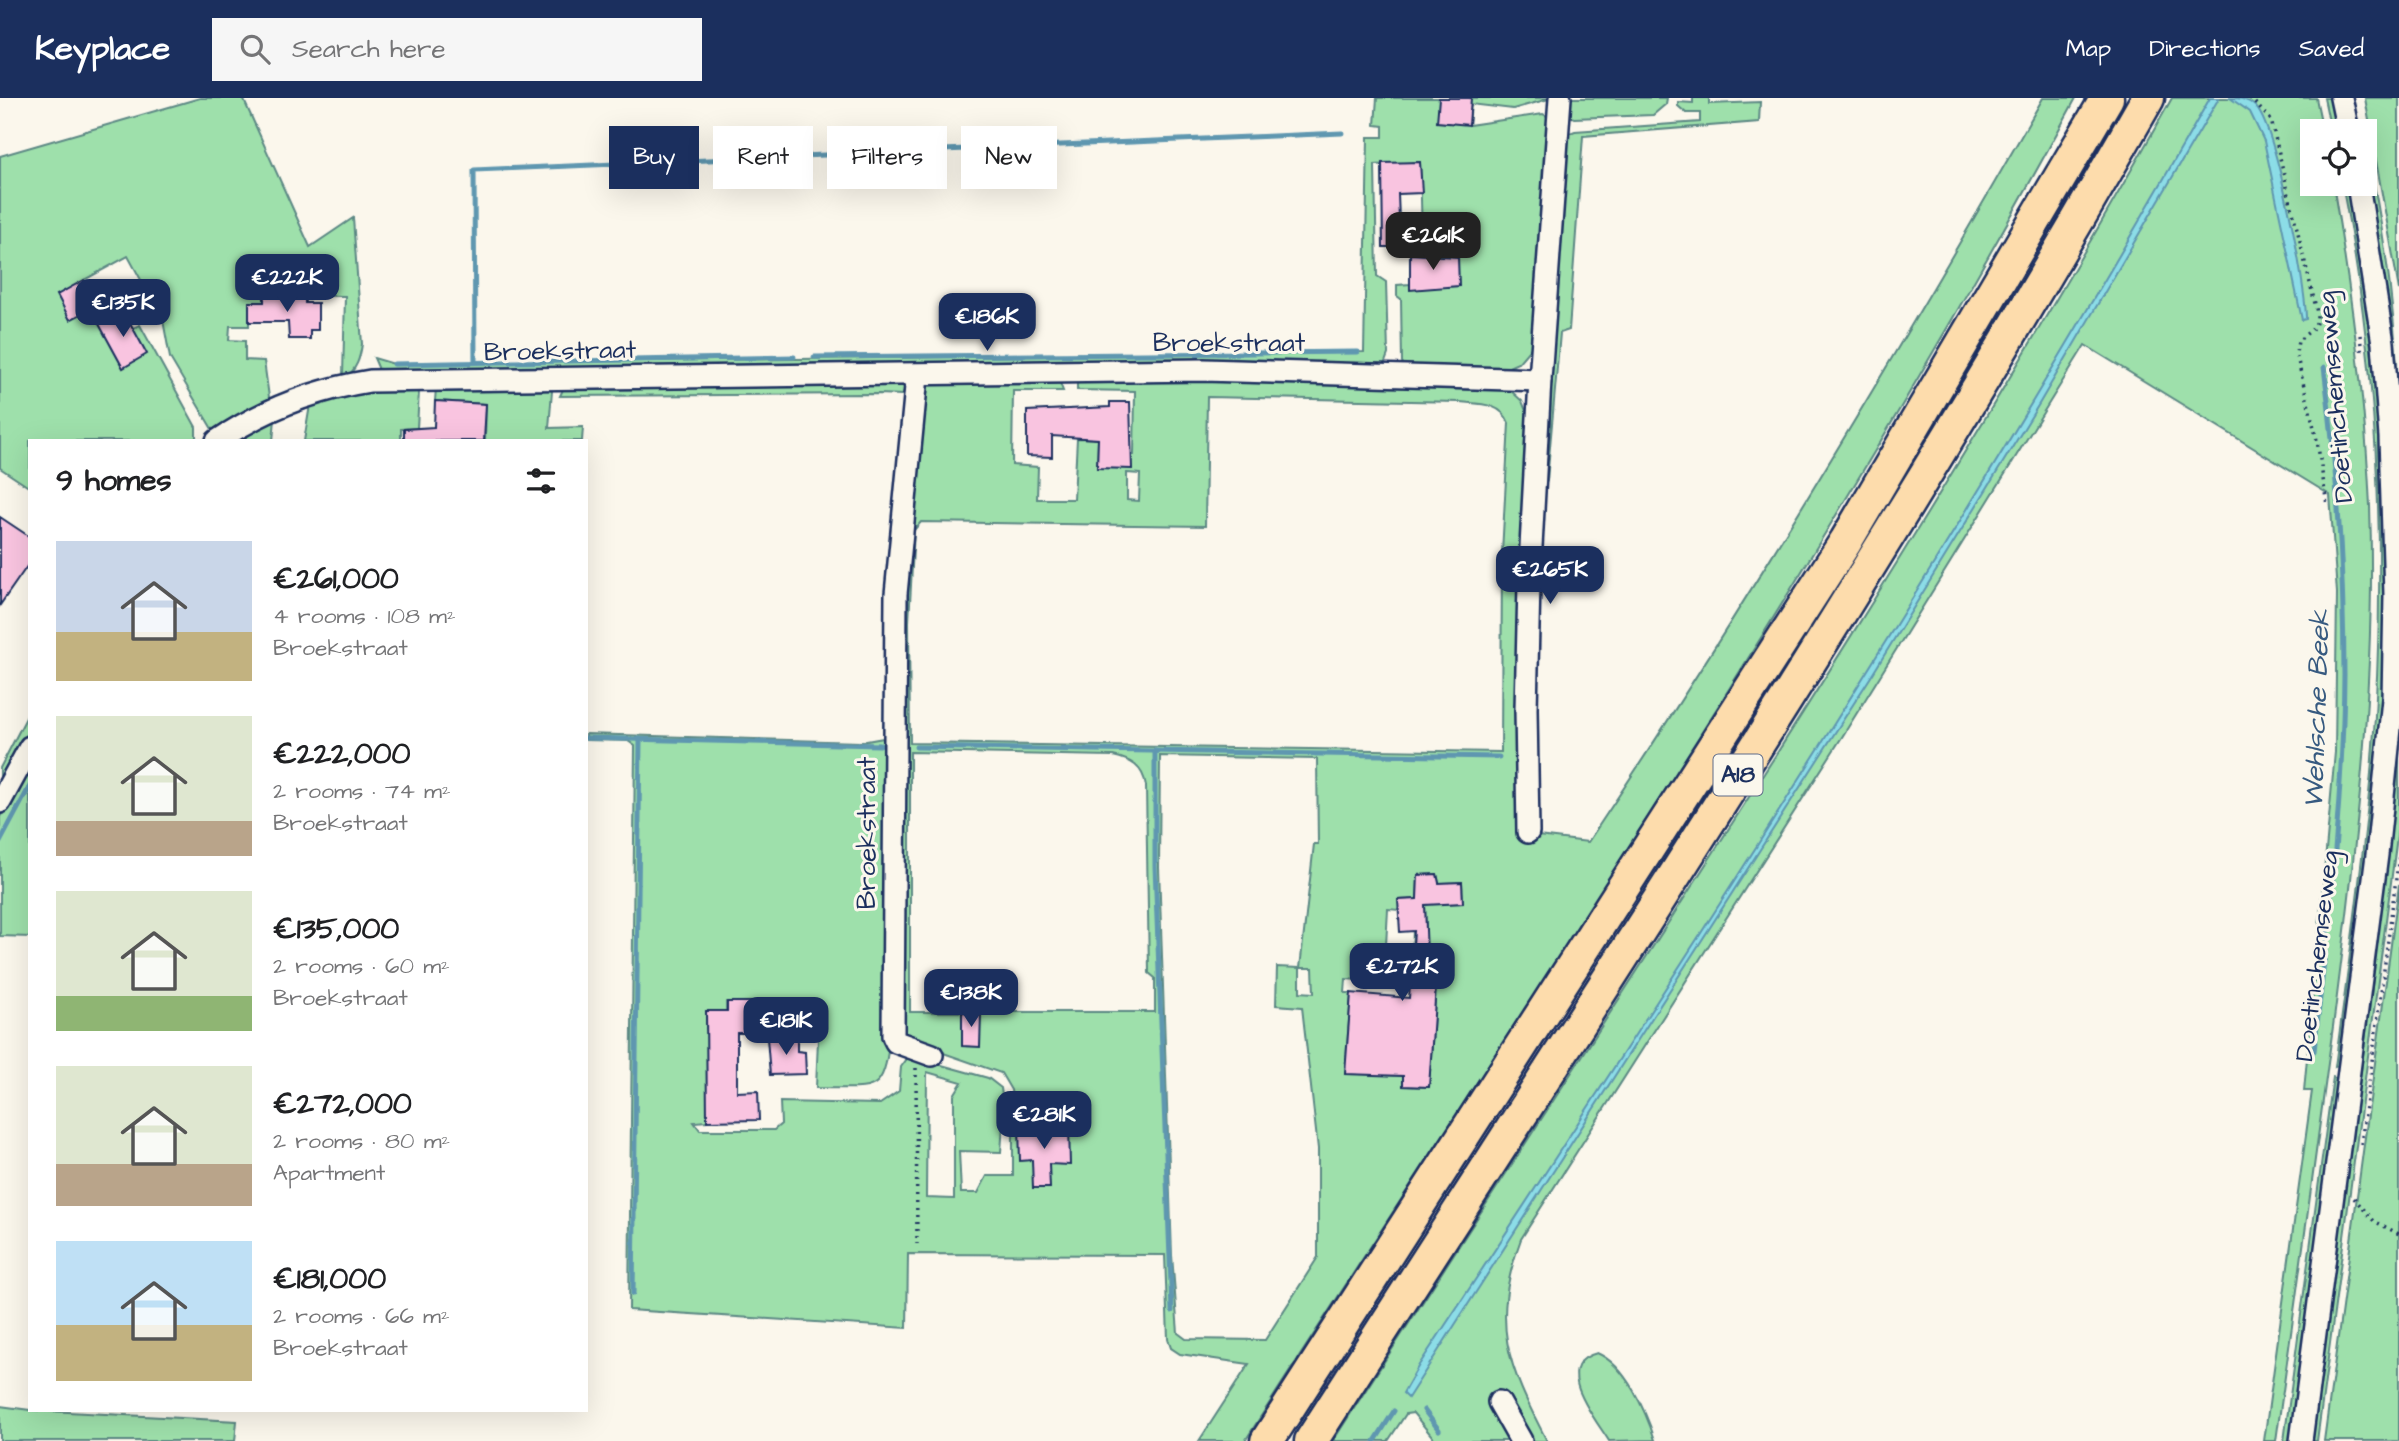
<!DOCTYPE html>
<html lang="en">
<head>
<meta charset="utf-8">
<style>
	body { margin:0; font-family:"Architects Daughter",sans-serif; background:#f6f6f6; color:#202124; height:100vh; display:flex; flex-direction:column; font-size:26px; white-space:nowrap }
	* { box-sizing:border-box; margin:0 }
	p { font-size:23px; color:#757577 }
	.icon { flex:none; width:38px; height:38px; fill:none; stroke:currentColor; stroke-width:2; stroke-linecap:round; stroke-linejoin:round }
	.map { position:relative; flex:1; overflow:hidden }
	.panel { position:absolute; left:28px; top:341px; width:560px; height:973px; display:flex; flex-direction:column; background:#fff; border-radius:0px; box-shadow:0 7px 28px #0002 }
	.panel>* { flex:none }
	.hud { position:absolute; left:609px; top:28px; width:665px; height:63px; display:flex; gap:14px }
	.tools { position:absolute; left:2300px; top:21px; display:grid; gap:14px }
	.tools a { display:grid; place-items:center; width:77px; height:77px; border-radius:0px; background:#fff; box-shadow:0 7px 28px #0002; font-size:35px }
	.price { position:absolute; translate:-50% -60px; padding:0 16px; border-radius:14px; background:#1b2f5e; color:#fff; font-size:23px; line-height:46px; filter:drop-shadow(0 2px 4px #0008) }
	.price::after { content:''; position:absolute; left:50%; top:42px; width:21px; height:16px; margin-left:-10px; background:inherit; clip-path:polygon(0 0,100% 0,50% 100%) }
	.price.selected { background:#222; color:#fff }
	ul { padding:0; list-style:none }
	li { display:flex; align-items:center; gap:21px; height:175px; padding:0 28px }
	li span { display:grid; place-items:center; flex:none; width:196px; height:140px; border-radius:0px; color:#555 }
	li>.icon { margin-inline-start:auto }
	span .icon { width:84px; height:84px; fill:#fffc; stroke-width:1 }
	li b { font-size:30px }
	h2 { display:flex; justify-content:space-between; align-items:center; height:84px; padding:0 28px; font-size:30px }
	.tag { padding:0 24px; border-radius:0px; background:#fff; box-shadow:0 7px 28px #0002; font-size:24px; line-height:63px }
	.tag.selected { background:#1b2f5e; color:#fff }
	header { display:flex; align-items:center; gap:42px; box-sizing:border-box; height:98px; padding:0 35px; background:#1b2f5e; color:#fff }
	header strong { font-size:33px }
	nav { display:flex; gap:38px; margin-inline-start:auto; font-size:24px }
	.search { width:490px; height:63px; background:#f6f6f6; display:flex; align-items:center; gap:18px; box-sizing:border-box; padding:0 24px; border-radius:0px; color:#757577; font-size:26px }
	.map>svg:first-child { display:block }
	.green { fill:#9ee0ab; stroke:#5c8884; stroke-width:2; fill-rule:evenodd }
	.water { fill:#8cdde7; stroke:#5f97b0; stroke-width:2 }
	.lines { fill:none; stroke-linecap:round; stroke-linejoin:round }
	.stream { stroke:#5f97b0; stroke-width:5 }
	.building { fill:#f9c4e0; stroke:#1b2f5e; stroke-width:2 }
	.minor-casing { stroke:#1b2f5e; stroke-width:26 }
	.highway-casing { stroke:#1b2f5e; stroke-width:37 }
	.path { stroke:#1b2f5e; stroke-width:3.5; stroke-dasharray:2 5; stroke-linecap:butt }
	.minor { stroke:#fbf7ec; stroke-width:21 }
	.highway { stroke:#fddcac; stroke-width:32 }
	.labels { text-anchor:middle; dominant-baseline:central; stroke-width:6; stroke-linejoin:round; paint-order:stroke }
	.shield { fill:#fbf7ec; stroke:#5e6b89; stroke-width:2 }
	.shield-label { font-size:24px; font-weight:bold; fill:#1b2f5e }
	.street-label { font-size:26px; fill:#1b2f5e; stroke:#fbf7ec }
	.water-label { font-size:28px; font-style:italic; fill:#375a80; stroke:#fbf7ec }
</style>
</head>
<body>
<header>
<strong>Keyplace</strong>
<div class="search"><svg class="icon" aria-label="search" viewBox="0 0 24 24"><circle cx="10" cy="10" r="6"/><path d="M15 15l6 6"/></svg>Search here</div>
<nav><a>Map</a><a>Directions</a><a>Saved</a></nav>
</header>
<div class="map">
<svg width="2399" height="1343" viewBox="0 0 2399 1343">
	<rect width="100%" height="100%" fill="#fbf7ec"/>
	<filter id="ink" filterUnits="userSpaceOnUse"><feTurbulence type="fractalNoise" baseFrequency=".0143" numOctaves="2"/><feDisplacementMap in="SourceGraphic" scale="14" xChannelSelector="R" yChannelSelector="G"/><feConvolveMatrix kernelMatrix="1 2 1 2 8 2 1 2 1" color-interpolation-filters="sRGB"/></filter>
	<g filter="url(#ink)">
		<g class="green">
			<path d="M200,0H243L310,149L353,120L362,246C360,260 357,271 345,280L343,278L345,198L265,197L264,204H249V228H230L229,242L245,243V262L264,263L269,299L267,304L217,333L212,331L170,260L163,222L128,158L84,182L90,212L99,226L133,230L140,227L196,329V343H30V390L0,370V58Z"/>
			<polygon points="1377,0 1552,0 1513,11 1471,6 1469,27 1543,16 1551,20 1535,245 1518,265 1504,271 1406,269 1402,264 1401,201 1397,198 1397,187 1410,186 1410,156 1422,139 1420,64 1375,67 1377,178 1386,184 1388,256 1384,267 380,274 374,260 394,266 1364,254 1368,39 1383,39 1383,28 1375,27"/>
			<polygon points="1567,0 1667,0 1666,6 1653,17 1574,20 1567,16"/>
			<polygon points="1693,0 1709,0 1709,6 1760,4 1759,24 1583,38 1569,232 1560,235 1547,383 1542,393 1565,37 1575,33 1700,24 1700,15 1686,15 1678,8 1678,4 1693,5"/>
			<path d="M2043,0H2076C1826,464 1529,900 1245,1343H1199L1249,1266L1180,1256L1171,1250L1168,1241L1165,1157L908,1156L907,1230L629,1212L635,648L628,643L586,642V636L861,644L883,640L887,634L889,463L906,303L902,297L879,296L560,298L565,287L894,283L902,287L909,297L891,505V931C883,999 880,990 816,990L818,941L800,931L771,929L770,904H726V913H706V931H726L725,936H707V1023L694,1024L700,1032H774L781,1026L780,1004L880,1006L899,993L901,969L909,958L988,980L1001,990L1004,1012L1001,1054L959,1053L961,1095H978L987,1078H1013V1007L1011,992L1001,975L906,942L900,922L902,474L918,303L928,286L935,282L1058,280L1063,293H1013L1012,367L1038,369L1037,401H1074L1077,340L1098,341L1097,370H1114V357H1134L1135,293L1077,292V286L1084,280L1340,279L1510,292L1522,303L1531,326L1519,583L1521,736L1588,744C1750,502 1899,253 2043,0ZM1207,299L1459,304C1478,306 1501,304 1509,325L1502,455L1501,654L910,645L909,524L914,432L921,424L1205,428ZM1127,375L1140,376L1139,403L1127,402ZM910,654L1113,658C1131,662 1143,668 1146,688L1149,875L1155,880V914H910ZM1160,658L1317,661L1318,746H1314L1300,870L1277,869L1276,907L1302,909L1318,1051V1159L1265,1242L1186,1241L1178,1235L1172,1157L1159,769ZM1437,776L1439,785L1462,784L1463,805L1425,806L1426,832L1413,833L1412,855L1438,859L1429,989L1403,988V978L1345,975L1351,895H1345L1346,881L1384,884L1388,811L1399,812V802L1417,801L1418,777ZM1300,870H1313L1314,895L1300,894ZM927,974L962,984L954,997V1101L926,1100Z"/>
			<path d="M2172,0H2316L2323,33H2312V86H2333C2351,193 2365,299 2370,408C2376,580 2356,751 2334,921C2315,1062 2296,1202 2276,1343H2264L2312,993H2304L2335,654L2337,495L2330,397L2085,247L1842,639L1521,1141C1490,1226 1507,1266 1547,1343H1436L1413,1315L1406,1316L1388,1343H1333C1618,899 1914,461 2172,0Z"/>
			<polygon points="2324,0 2331,0 2338,33 2331,33"/>
			<polygon points="2365,0 2399,0 2399,192"/>
			<path d="M2364,35C2385,137 2399,232 2399,337L2379,146L2364,67Z"/>
			<path d="M2342,86H2349C2373,240 2389,394 2385,550C2381,689 2359,828 2342,966L2335,969C2348,871 2362,773 2371,675C2387,480 2380,278 2342,86Z"/>
			<polygon points="546,288 552,293 549,330 583,329 582,343 485,343 486,306 435,303 436,290"/>
			<polygon points="374,292 419,293 417,330 401,331 401,343 304,343 310,307"/>
			<polygon points="275,321 273,343 230,343"/>
			<polygon points="30,612 30,631 0,689 0,670"/>
			<polygon points="2399,652 2399,724 2317,1343 2311,1343 2370,906"/>
			<polygon points="30,662 30,839 0,838 0,719"/>
			<polygon points="2399,787 2399,1343 2324,1343"/>
			<polygon points="2333,979 2340,983 2291,1343 2284,1343"/>
			<path d="M1597,1255C1626,1267 1646,1314 1655,1342L1609,1343C1595,1320 1550,1267 1597,1255Z"/>
			<polygon points="0,1308 30,1312 237,1323 235,1343 0,1343"/>
		</g>
		<g class="water">
			<path d="M2210,0H2219L2039,306L1872,577L1408,1300L1403,1295L1419,1267C1693,852 1964,433 2210,0Z"/>
			<path d="M2230,0C2240,0 2247,1 2255,8C2276,28 2306,188 2306,221L2302,222L2264,43L2250,14Z"/>
		</g>
		<g class="lines">
			<g class="stream">
				<polyline points="814,259 1358,254"/>
				<polyline points="475,264 474,72 1342,35"/>
				<polyline points="394,266 794,259"/>
				<polyline points="586,640 880,647"/>
				<polyline points="916,649 1499,659"/>
				<polyline points="1155,653 1155,768 1172,1213"/>
				<polyline points="0,744 30,688"/>
				<path d="M2314,953C2328,828 2343,702 2344,577C2344,474 2337,372 2324,269"/>
				<polyline points="633,1196 640,641"/>
				<polyline points="1424,1312 1439,1332"/>
				<polyline points="1375,1343 1394,1313"/>
			</g>
		</g>
		<g class="building">
			<polygon points="1439,0 1471,0 1469,27 1437,24"/>
			<polygon points="1420,64 1422,95 1398,96 1400,149 1383,149 1382,65"/>
			<polygon points="1410,156 1458,159 1459,188 1410,192"/>
			<polygon points="84,182 98,207 70,222 57,197"/>
			<polygon points="264,197 305,197 305,205 318,205 318,232 310,232 310,241 289,241 288,224 249,224 249,204 264,204"/>
			<polygon points="123,212 147,256 123,270 99,226"/>
			<polygon points="435,303 486,306 484,343 404,343 404,331 434,329"/>
			<polygon points="1110,304 1130,304 1132,371 1097,370 1098,341 1052,338 1052,359 1027,358 1027,313 1110,309"/>
			<polygon points="0,419 30,439 30,464 0,507"/>
			<polygon points="1437,776 1439,785 1462,784 1463,805 1425,807 1427,857 1438,858 1429,989 1403,988 1403,978 1345,976 1351,895 1409,900 1414,833 1400,834 1398,802 1417,801 1418,777"/>
			<polygon points="727,904 771,904 771,935 737,935 737,994 758,993 759,1022 707,1023 706,913 727,913"/>
			<polygon points="962,914 981,915 980,949 962,948"/>
			<polygon points="797,939 797,953 805,954 806,976 770,977 767,940"/>
			<polygon points="1069,1028 1070,1067 1049,1066 1050,1090 1033,1090 1032,1062 1020,1063 1019,1029"/>
		</g>
		<g class="lines">
			<g class="minor-casing">
				<g id="minor">
					<polyline points="2341,0 2348,33"/>
					<polyline points="917,278 896,496 893,938 896,944 932,957"/>
					<path d="M217,343C264,311 313,292 370,283L1204,272L1540,282L1560,0"/>
					<polyline points="0,704 30,649"/>
					<polyline points="1528,734 1526,611 1529,486 1540,282"/>
					<polyline points="1499,1304 1521,1343"/>
					<polyline points="2301,1343 2377,757 2393,601 2395,497 2390,339 2383,245 2358,86"/>
				</g>
			</g>
			<g class="highway-casing">
				<g id="highway">
					<polyline points="1267,1343 1846,443 2107,0"/>
					<path d="M1311,1343C1596,899 1887,459 2148,0"/>
				</g>
			</g>
			<g class="path">
				<path d="M2250,0L2271,22L2316,210C2320,230 2311,231 2298,243L2296,255L2317,342L2327,407"/>
				<polyline points="2368,35 2376,75"/>
				<polyline points="2360,237 2362,257"/>
				<polyline points="916,970 917,1146"/>
				<polyline points="2361,1046 2399,758"/>
				<polyline points="2354,1100 2374,1123 2399,1136"/>
			</g>
			<use href="#minor" class="minor"/>
			<use href="#highway" class="highway"/>
		</g>
	</g>
	<g class="labels">
		<rect class="shield" x="1713.5" y="656.5" width="49" height="41" rx="5"/>
		<g class="shield-label">
			<text x="1738" y="677">A18</text>
		</g>
		<g class="street-label">
			<text x="1229" y="245">Broekstraat</text>
			<text transform="translate(560 253) rotate(-1)">Broekstraat</text>
			<text transform="translate(2335 299) rotate(-95)">Doetinchemseweg</text>
			<text transform="translate(867 735) rotate(-90)">Broekstraat</text>
			<text transform="translate(2317 858) rotate(-83)">Doetinchemseweg</text>
		</g>
		<g class="water-label">
			<text transform="translate(2317 611) rotate(-88)">Wehlsche Beek</text>
		</g>
	</g>
</svg>
<div class="tools">
<a><svg class="icon" aria-label="locate" viewBox="0 0 24 24"><circle cx="12" cy="12" r="6"/><path d="M12 2v4M12 18v4M2 12h4M18 12h4"/></svg></a>
</div>
<b class="price selected" style="left:1433px;top:174px">€261K</b>
<b class="price" style="left:287px;top:216px">€222K</b>
<b class="price" style="left:123px;top:241px">€135K</b>
<b class="price" style="left:987px;top:255px">€186K</b>
<b class="price" style="left:1550px;top:508px">€265K</b>
<b class="price" style="left:1402px;top:905px">€272K</b>
<b class="price" style="left:971px;top:931px">€138K</b>
<b class="price" style="left:786px;top:959px">€181K</b>
<b class="price" style="left:1044px;top:1053px">€281K</b>
<div class="hud">
<a class="tag selected">Buy</a>
<a class="tag">Rent</a>
<a class="tag">Filters</a>
<a class="tag">New</a>
</div>
<section class="panel">
<h2>9 homes<svg class="icon" aria-label="filters" viewBox="0 0 24 24"><path d="M4 7h16M4 17h16"/><circle cx="9" cy="7" r="2"/><circle cx="15" cy="17" r="2"/></svg></h2>
<ul>
<li><span style="background:linear-gradient(#c9d6e8 65%,#c2b280 0)"><svg class="icon" aria-label="home" viewBox="0 0 24 24"><path d="M3 11l9-7 9 7M6 9v11h12V9"/></svg></span><div><b>€261,000</b><p>4 rooms · 108 m²</p><p>Broekstraat</p></div></li>
<li><span style="background:linear-gradient(#dfe7d0 75%,#b9a48a 0)"><svg class="icon" aria-label="home" viewBox="0 0 24 24"><path d="M3 11l9-7 9 7M6 9v11h12V9"/></svg></span><div><b>€222,000</b><p>2 rooms · 74 m²</p><p>Broekstraat</p></div></li>
<li><span style="background:linear-gradient(#dfe7d0 75%,#8fb573 0)"><svg class="icon" aria-label="home" viewBox="0 0 24 24"><path d="M3 11l9-7 9 7M6 9v11h12V9"/></svg></span><div><b>€135,000</b><p>2 rooms · 60 m²</p><p>Broekstraat</p></div></li>
<li><span style="background:linear-gradient(#dfe7d0 70%,#b9a48a 0)"><svg class="icon" aria-label="home" viewBox="0 0 24 24"><path d="M3 11l9-7 9 7M6 9v11h12V9"/></svg></span><div><b>€272,000</b><p>2 rooms · 80 m²</p><p>Apartment</p></div></li>
<li><span style="background:linear-gradient(#bfe0f5 60%,#c2b280 0)"><svg class="icon" aria-label="home" viewBox="0 0 24 24"><path d="M3 11l9-7 9 7M6 9v11h12V9"/></svg></span><div><b>€181,000</b><p>2 rooms · 66 m²</p><p>Broekstraat</p></div></li>
</ul>
</section>
</div>
</body>
</html>
